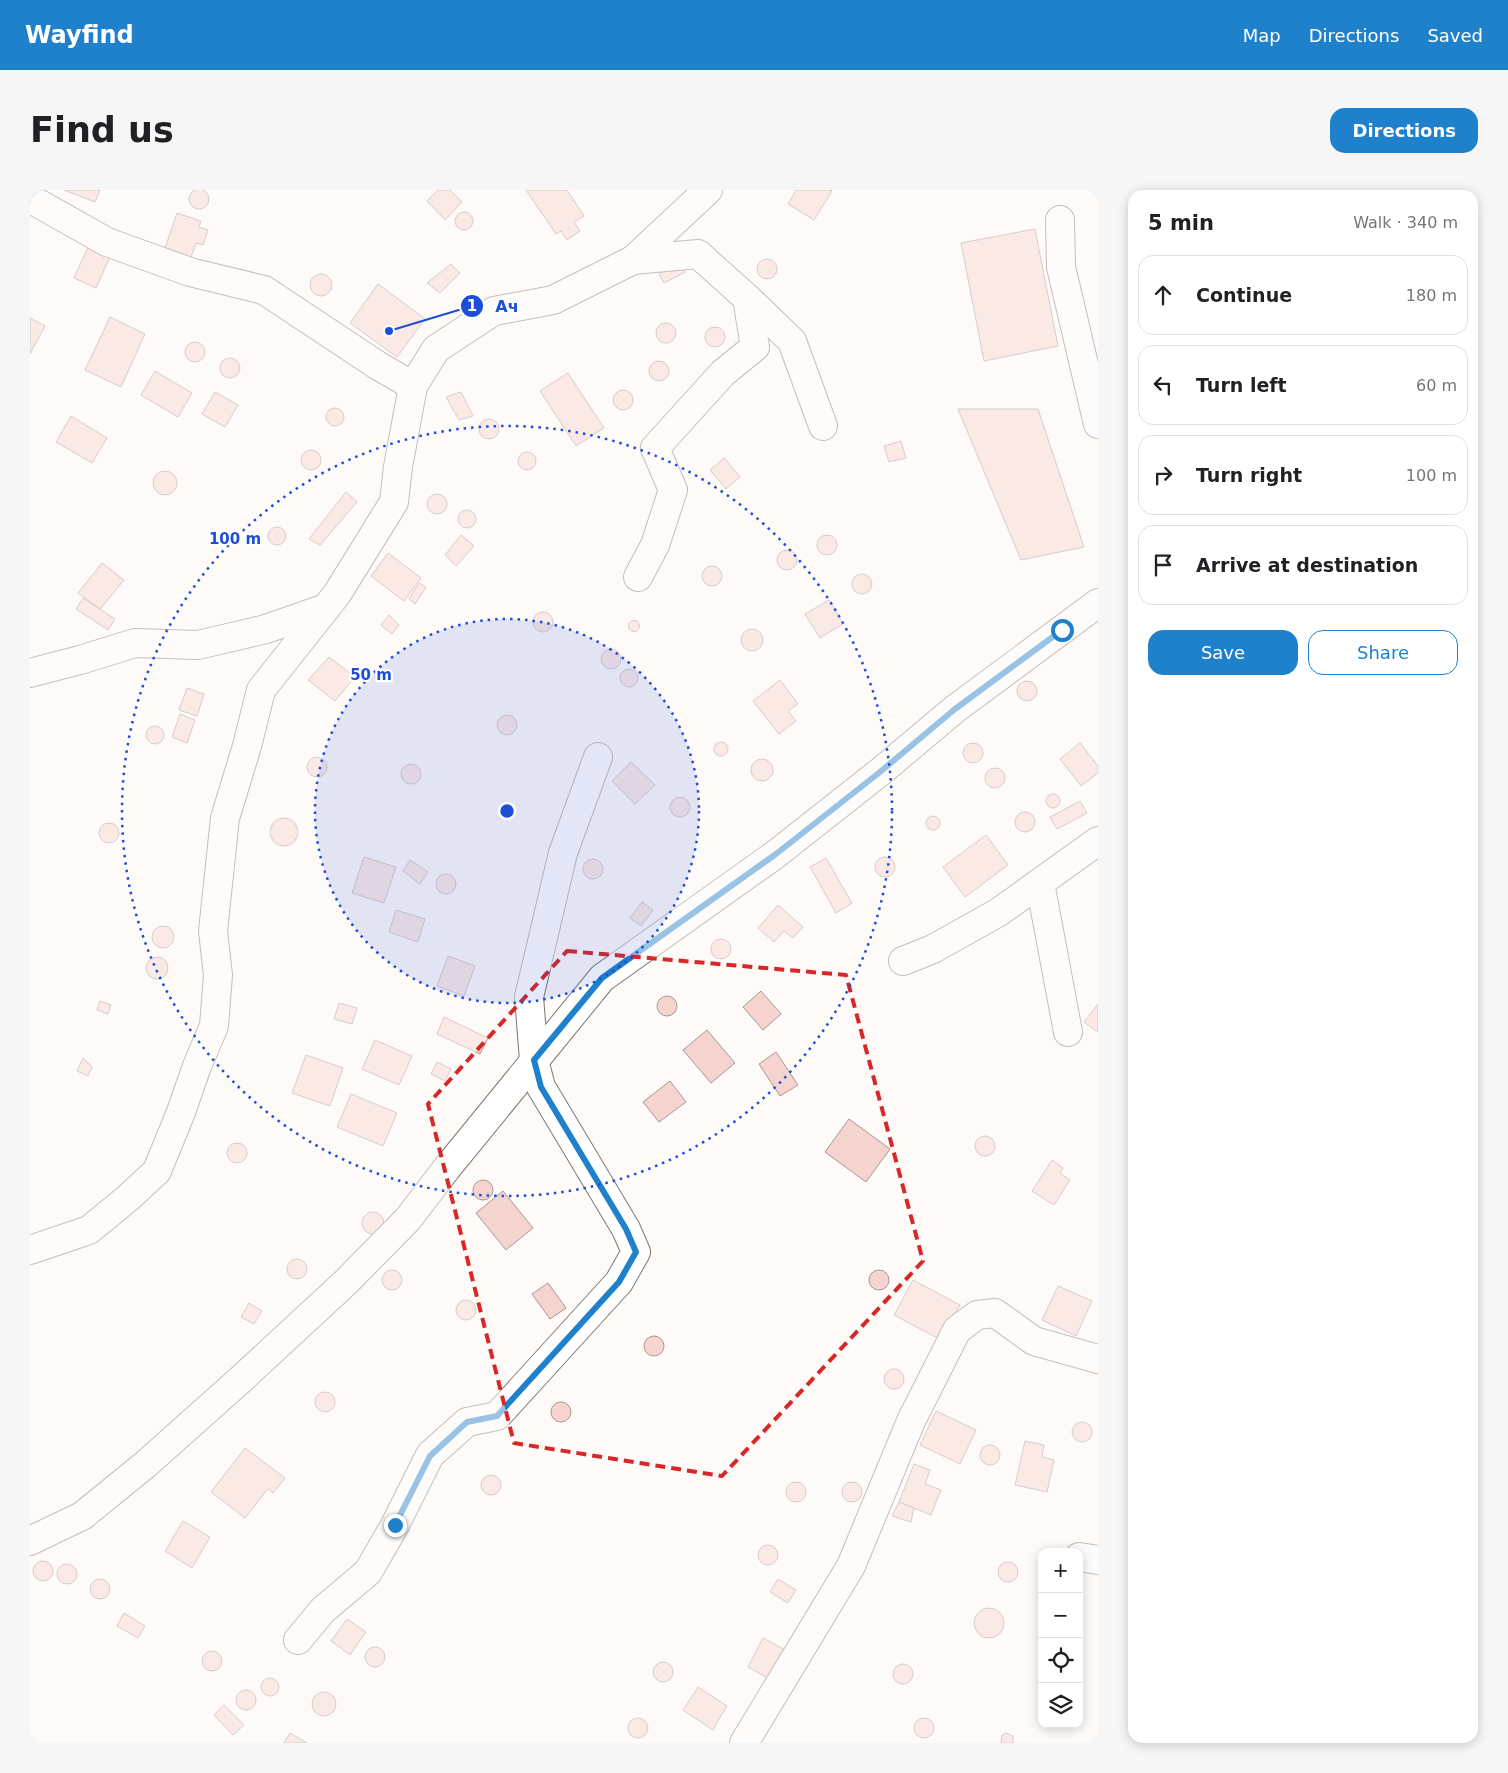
<!DOCTYPE html>
<meta charset="utf-8">
<style>
:root{--surface:#fff;--page:#f6f6f6;--text:#202124;--muted:#757577;--line:#e0e0e0;--accent:#1f80cc}
body{margin:0;font-family:"DejaVu Sans",sans-serif;background:var(--page);color:var(--text)}
.controls{position:absolute;right:15px;bottom:15px;display:grid;overflow:hidden;border-radius:10px;box-shadow:0 2px 12px #0003}
.controls button{width:45px;height:45px;display:grid;place-items:center;padding:0;border:0;border-bottom:1px solid var(--line);background:var(--surface);color:var(--text);font:25px sans-serif}
.stop{position:absolute;width:15px;height:15px;margin:-11px;border:4px solid #1f80cc;border-radius:50%;background:#fff}
.stop.end{background:#1f80cc;border-color:#fff;box-shadow:0 1px 5px #0008}
.list{margin:0;padding:0;list-style:none}
h2{display:flex;justify-content:space-between;align-items:center;height:65px;margin:0;padding:0 20px;font-size:21px}
h2 small{font-size:16px;font-weight:400;color:var(--muted)}
.list li{display:grid;grid-template-columns:32px 1fr auto;gap:15px;align-items:center;box-sizing:border-box;height:80px;margin:0 10px 10px;padding:0 10px;border:1px solid var(--line);border-radius:15px}
.list b{display:block;font-size:19px;white-space:nowrap}
.list em{font-size:16px;font-style:normal;color:var(--muted)}
.actions{display:flex;gap:10px;padding:15px 20px}
.actions a{flex:1;padding:11px 0;border:1px solid var(--accent);border-radius:15px;text-align:center;font-size:18px;color:var(--accent)}
.actions .main{background:var(--accent);color:#fff}
.icon{flex:none;width:28px;height:28px;fill:none;stroke:currentColor;stroke-width:2;stroke-linecap:round;stroke-linejoin:round}
.map{position:relative;flex:none;width:1068px;height:1553px;overflow:hidden;border-radius:15px}
header{display:flex;align-items:center;gap:30px;box-sizing:border-box;height:70px;padding:0 25px;background:var(--accent);color:#fff}
header strong{font-size:24px}
nav{display:flex;gap:28px;margin-inline-start:auto;font-size:18px}
.intro{display:flex;align-items:center;justify-content:space-between;box-sizing:border-box;height:120px;padding:0 30px}
h1{margin:0;font-size:35px}
.button{padding:12px 22px;border-radius:15px;background:var(--accent);color:#fff;font-size:18px;font-weight:700}
main{display:flex;gap:30px;padding:0 30px}
aside{flex:1;background:var(--surface);border-radius:15px;box-shadow:0 2px 12px #0003}
.map>svg:first-child{display:block}
.building{fill:#f5d4cf;stroke:#a59896}
.lines{fill:none;stroke-linecap:round;stroke-linejoin:round}
.minor-casing{stroke:#7f7770;stroke-width:30}
.minor{stroke:#fff;stroke-width:28}
.route{stroke:#1f80cc;stroke-width:6}
.marked{fill:none;stroke:#d62828;stroke-width:4;stroke-dasharray:10 6;stroke-linejoin:round}
.ring{fill:none;stroke:#1d4ed8;stroke-width:2.5;stroke-dasharray:2.5 5}
.centre{fill:#1d4ed8;stroke:#fff;stroke-width:2.5}
.ring-label{font-size:15px;text-anchor:middle;font-weight:bold;fill:#1d4ed8;stroke:#fff;stroke-width:4.5;stroke-linejoin:round;paint-order:stroke}
.leader{fill:none;stroke:#1d4ed8;stroke-width:2}
.callout-dot{fill:#1d4ed8;stroke:#fff;stroke-width:2}
.mark-label{font-size:15px;text-anchor:middle;font-weight:bold;fill:#fff}
.callout-label{font-size:16px;text-anchor:middle;font-weight:bold;fill:#1d4ed8;stroke:#fff;stroke-width:4.5;stroke-linejoin:round;paint-order:stroke}
</style>
<header>
<strong>Wayfind</strong>
<nav><a>Map</a><a>Directions</a><a>Saved</a></nav>
</header>
<div class="intro"><h1>Find us</h1><a class="button">Directions</a></div>
<main>
<div class="map">
<svg width="1068" height="1553" viewBox="0 0 1068 1553">
<rect width="100%" height="100%" fill="#fefaf7"/>
<g class="building">
<circle cx="169" cy="9" r="10"/>
<polygon points="34,0 70,0 65,12"/>
<polygon points="408,0 420,0 432,12 415,30 397,11"/>
<polygon points="496,0 537,0 554,26 544,32 550,41 537,50 531,41 526,44"/>
<polygon points="766,0 800,0 802,1 784,30 758,14"/>
<circle cx="434" cy="31" r="9"/>
<polygon points="147,23 171,31 169,37 178,40 173,55 166,53 161,67 135,58"/>
<polygon points="1005,39 1028,156 954,171 931,53"/>
<polygon points="58,57 80,67 66,98 44,88"/>
<circle cx="737" cy="79" r="10"/>
<polygon points="651,72 655,82 634,93 629,84"/>
<polygon points="421,74 430,83 410,103 397,93"/>
<circle cx="291" cy="95" r="11"/>
<polygon points="348,94 395,129 367,167 320,133"/>
<polygon points="80,127 115,144 91,197 55,180"/>
<polygon points="0,128 15,136 0,164"/>
<circle cx="636" cy="143" r="10"/>
<circle cx="685" cy="147" r="10"/>
<circle cx="165" cy="162" r="10"/>
<circle cx="200" cy="178" r="10"/>
<circle cx="629" cy="181" r="10"/>
<polygon points="125,181 162,203 148,227 111,205"/>
<polygon points="538,183 574,238 546,256 510,201"/>
<circle cx="593" cy="210" r="10"/>
<polygon points="185,202 208,215 195,237 172,224"/>
<polygon points="431,202 443,226 429,230 416,207"/>
<circle cx="305" cy="227" r="9"/>
<polygon points="928,219 1008,219 1054,357 991,370"/>
<polygon points="41,226 77,248 62,273 26,252"/>
<circle cx="459" cy="239" r="10"/>
<polygon points="871,251 876,268 859,272 854,256"/>
<circle cx="281" cy="270" r="10"/>
<circle cx="497" cy="271" r="9"/>
<polygon points="694,268 710,287 696,299 680,280"/>
<circle cx="135" cy="293" r="12"/>
<polygon points="316,302 327,312 290,355 279,349"/>
<circle cx="407" cy="314" r="10"/>
<circle cx="437" cy="329" r="9"/>
<circle cx="247" cy="346" r="9"/>
<circle cx="797" cy="355" r="10"/>
<polygon points="431,345 444,356 426,376 415,365"/>
<circle cx="757" cy="370" r="10"/>
<polygon points="358,363 391,388 374,411 341,386"/>
<polygon points="72,373 94,390 70,419 48,403"/>
<circle cx="682" cy="386" r="10"/>
<circle cx="832" cy="394" r="10"/>
<polygon points="389,393 396,397 385,414 379,409"/>
<polygon points="53,408 85,429 78,440 46,419"/>
<polygon points="799,410 813,434 790,448 775,424"/>
<circle cx="513" cy="432" r="10"/>
<polygon points="359,425 369,435 362,444 351,435"/>
<circle cx="604" cy="436" r="5.5"/>
<circle cx="722" cy="450" r="11"/>
<circle cx="581" cy="469" r="10"/>
<polygon points="299,467 325,487 305,511 278,490"/>
<circle cx="599" cy="488" r="9"/>
<polygon points="750,490 768,514 758,521 766,531 749,544 723,511"/>
<circle cx="997" cy="501" r="10"/>
<polygon points="157,498 174,504 167,526 149,520"/>
<polygon points="150,524 165,530 157,553 142,547"/>
<circle cx="477" cy="535" r="10"/>
<circle cx="125" cy="545" r="9"/>
<circle cx="691" cy="559" r="7"/>
<circle cx="943" cy="563" r="10"/>
<polygon points="1050,553 1068,576 1068,583 1051,596 1030,569"/>
<circle cx="287" cy="577" r="10"/>
<circle cx="732" cy="580" r="11"/>
<polygon points="601,572 625,595 605,614 582,591"/>
<circle cx="381" cy="584" r="10"/>
<circle cx="965" cy="588" r="10"/>
<circle cx="1023" cy="611" r="7"/>
<circle cx="650" cy="617" r="10"/>
<polygon points="1050,611 1057,623 1027,639 1020,627"/>
<circle cx="995" cy="632" r="10"/>
<circle cx="903" cy="633" r="7"/>
<circle cx="254" cy="642" r="14"/>
<circle cx="79" cy="643" r="10"/>
<polygon points="956,645 978,675 935,707 913,677"/>
<circle cx="855" cy="677" r="10"/>
<polygon points="334,667 366,677 354,713 322,703"/>
<polygon points="796,668 822,713 806,723 780,677"/>
<circle cx="563" cy="679" r="10"/>
<polygon points="380,670 398,682 390,694 373,681"/>
<circle cx="416" cy="694" r="10"/>
<polygon points="612,712 623,720 611,736 600,728"/>
<polygon points="748,715 773,737 763,748 754,741 744,752 728,738"/>
<polygon points="366,720 395,729 388,752 359,742"/>
<circle cx="133" cy="747" r="11"/>
<circle cx="691" cy="759" r="10"/>
<polygon points="418,766 445,776 434,806 407,796"/>
<circle cx="127" cy="778" r="11"/>
<polygon points="731,801 751,824 733,840 713,817"/>
<circle cx="637" cy="816" r="10"/>
<polygon points="70,811 81,815 78,824 67,820"/>
<polygon points="309,813 327,818 322,834 304,829"/>
<polygon points="1068,814 1068,842 1054,832"/>
<polygon points="414,827 458,848 450,864 407,844"/>
<polygon points="677,840 705,873 681,893 653,860"/>
<polygon points="345,850 382,866 369,895 332,879"/>
<polygon points="746,862 768,895 750,906 729,874"/>
<polygon points="276,865 313,878 300,916 262,903"/>
<polygon points="53,868 62,877 58,886 47,881"/>
<polygon points="407,872 421,879 415,891 401,884"/>
<polygon points="640,891 656,912 629,932 613,912"/>
<polygon points="321,904 367,923 353,956 307,937"/>
<polygon points="819,929 860,959 836,992 795,962"/>
<circle cx="955" cy="956" r="10"/>
<circle cx="207" cy="963" r="10"/>
<polygon points="1022,970 1033,978 1030,983 1040,990 1024,1015 1002,1001"/>
<circle cx="453" cy="1000" r="10"/>
<polygon points="473,1001 503,1038 476,1060 446,1023"/>
<circle cx="343" cy="1033" r="11"/>
<circle cx="267" cy="1079" r="10"/>
<circle cx="362" cy="1090" r="10"/>
<circle cx="849" cy="1090" r="10"/>
<polygon points="883,1090 930,1115 911,1150 864,1125"/>
<polygon points="518,1093 536,1118 520,1129 502,1104"/>
<polygon points="1028,1096 1062,1111 1046,1146 1012,1130"/>
<circle cx="436" cy="1120" r="10"/>
<polygon points="219,1113 232,1121 224,1134 211,1127"/>
<circle cx="624" cy="1156" r="10"/>
<circle cx="864" cy="1189" r="10"/>
<circle cx="295" cy="1212" r="10"/>
<circle cx="531" cy="1222" r="10"/>
<polygon points="906,1221 946,1240 930,1274 890,1255"/>
<circle cx="1052" cy="1242" r="10"/>
<polygon points="995,1251 1014,1255 1012,1267 1024,1270 1017,1302 985,1295"/>
<circle cx="960" cy="1265" r="10"/>
<polygon points="215,1258 255,1288 243,1303 238,1299 215,1328 181,1302"/>
<polygon points="884,1274 900,1280 895,1294 911,1300 901,1325 869,1312"/>
<circle cx="461" cy="1295" r="10"/>
<circle cx="766" cy="1302" r="10"/>
<circle cx="822" cy="1302" r="10"/>
<polygon points="869,1312 884,1318 881,1332 862,1326"/>
<polygon points="153,1331 180,1347 162,1378 135,1361"/>
<circle cx="738" cy="1365" r="10"/>
<circle cx="13" cy="1381" r="10"/>
<circle cx="978" cy="1382" r="10"/>
<circle cx="37" cy="1384" r="10"/>
<circle cx="70" cy="1399" r="10"/>
<polygon points="748,1389 766,1400 758,1413 740,1402"/>
<circle cx="959" cy="1433" r="15"/>
<polygon points="94,1423 115,1436 108,1448 87,1436"/>
<polygon points="317,1429 336,1442 320,1465 301,1451"/>
<polygon points="733,1448 757,1461 741,1490 718,1477"/>
<circle cx="345" cy="1467" r="10"/>
<circle cx="182" cy="1471" r="10"/>
<circle cx="633" cy="1482" r="10"/>
<circle cx="873" cy="1484" r="10"/>
<circle cx="240" cy="1497" r="9"/>
<polygon points="668,1497 697,1516 683,1540 653,1520"/>
<circle cx="216" cy="1510" r="10"/>
<circle cx="294" cy="1514" r="12"/>
<polygon points="194,1515 214,1535 203,1545 184,1525"/>
<circle cx="608" cy="1538" r="10"/>
<circle cx="894" cy="1538" r="10"/>
<polygon points="260,1543 277,1553 254,1553"/>
<polygon points="976,1543 983,1546 983,1553 971,1553 972,1545"/>
</g>
<g class="lines">
<g class="minor-casing">
<g id="minor">
<polyline points="0,7 6,12 77,52 160,82 234,100 347,175 383,196 368,277 364,312 307,404 231,500 217,556 195,628 183,741 188,785 184,836 167,876 151,922 127,981 98,1008 59,1040 0,1060"/>
<polyline points="1030,30 1031,77 1068,234"/>
<polyline points="603,70 668,64 717,108 725,157 693,183 625,258 643,300 625,355 608,387"/>
<polyline points="717,108 762,151 793,236"/>
<polyline points="383,196 406,159 464,121 523,110 603,70 678,0"/>
<polyline points="0,483 50,470 105,453 168,455 236,439 296,418"/>
<polyline points="1010,693 1038,842"/>
<polyline points="873,771 903,759 969,722 1068,651"/>
<polyline points="0,1351 52,1326 116,1274 209,1191 316,1092 378,1029 417,978 572,788 746,664 850,582 925,519 1068,413"/>
<polyline points="1049,1367 1068,1370"/>
<polyline points="268,1450 293,1420 338,1382 365,1335 400,1265 437,1232 467,1226 589,1092 606,1062 596,1039 511,897 504,870 499,807 533,663 568,567"/>
<polyline points="714,1553 821,1376 881,1231 927,1140 947,1125 965,1123 1004,1151 1068,1169"/>
</g>
</g>
<use href="#minor" class="minor"/>
</g>
<g class="lines">
<polyline class="route" points="365,1335 400,1266 437,1232 467,1226 589,1092 606,1062 596,1039 511,897 504,870 572,788 746,664 850,582 925,519 1032,440"/>
</g>
<path d="M0 0H1068V1553H0ZM537 761 816 785 893 1071 692 1286 484 1253 398 914Z" fill="#fefaf7" fill-opacity=".55" fill-rule="evenodd"/>
<path class="marked" d="M537 761 816 785 893 1071 692 1286 484 1253 398 914Z"/>
<circle cx="477" cy="621" r="192" fill="#1d4ed8" fill-opacity=".12"/>
<g class="ring">
<circle cx="477" cy="621" r="192"/>
<circle cx="477" cy="621" r="385"/>
</g>
<circle cx="477" cy="621" r="8" class="centre"/>
<g class="ring-label">
<text x="205" y="354">100 m</text>
<text x="341" y="490">50 m</text>
</g>
<path class="leader" d="M359 141L442 116"/>
<g class="callout-dot">
<circle cx="359" cy="141" r="5"/>
<circle cx="442" cy="116" r="12"/>
</g>
<g class="mark-label">
<text x="442" y="121">1</text>
</g>
<g class="callout-label">
<text x="477" y="122">Ач</text>
</g>
</svg>
<div class="controls">
<button>+</button>
<button>−</button>
<button><svg class="icon" aria-label="locate" viewBox="0 0 24 24"><circle cx="12" cy="12" r="6"/><path d="M12 2v4M12 18v4M2 12h4M18 12h4"/></svg></button>
<button><svg class="icon" aria-label="layers" viewBox="0 0 24 24"><path d="M12 4l9 5-9 5-9-5zM3 14l9 5 9-5"/></svg></button>
</div>
<div class="stop" style="left:1032px;top:440px"></div>
<div class="stop end" style="left:365px;top:1335px"></div>
</div>
<aside>
<h2>5 min<small>Walk · 340 m</small></h2>
<ul class="list">
<li><svg class="icon" aria-label="ahead" viewBox="0 0 24 24"><path d="M12 20V5M6 11l6-6 6 6"/></svg><div><b>Continue</b></div><em>180 m</em></li>
<li><svg class="icon" aria-label="left" viewBox="0 0 24 24"><path d="M17 20v-9H6M10 6l-5 5 5 5"/></svg><div><b>Turn left</b></div><em>60 m</em></li>
<li><svg class="icon" aria-label="right" viewBox="0 0 24 24"><path d="M7 20v-9h11M14 6l5 5-5 5"/></svg><div><b>Turn right</b></div><em>100 m</em></li>
<li><svg class="icon" aria-label="arrive" viewBox="0 0 24 24"><path d="M6 21V4h12l-3 4 3 4H6"/></svg><div><b>Arrive at destination</b></div></li>
</ul>
<div class="actions"><a class="main">Save</a><a>Share</a></div>
</aside>
</main>
